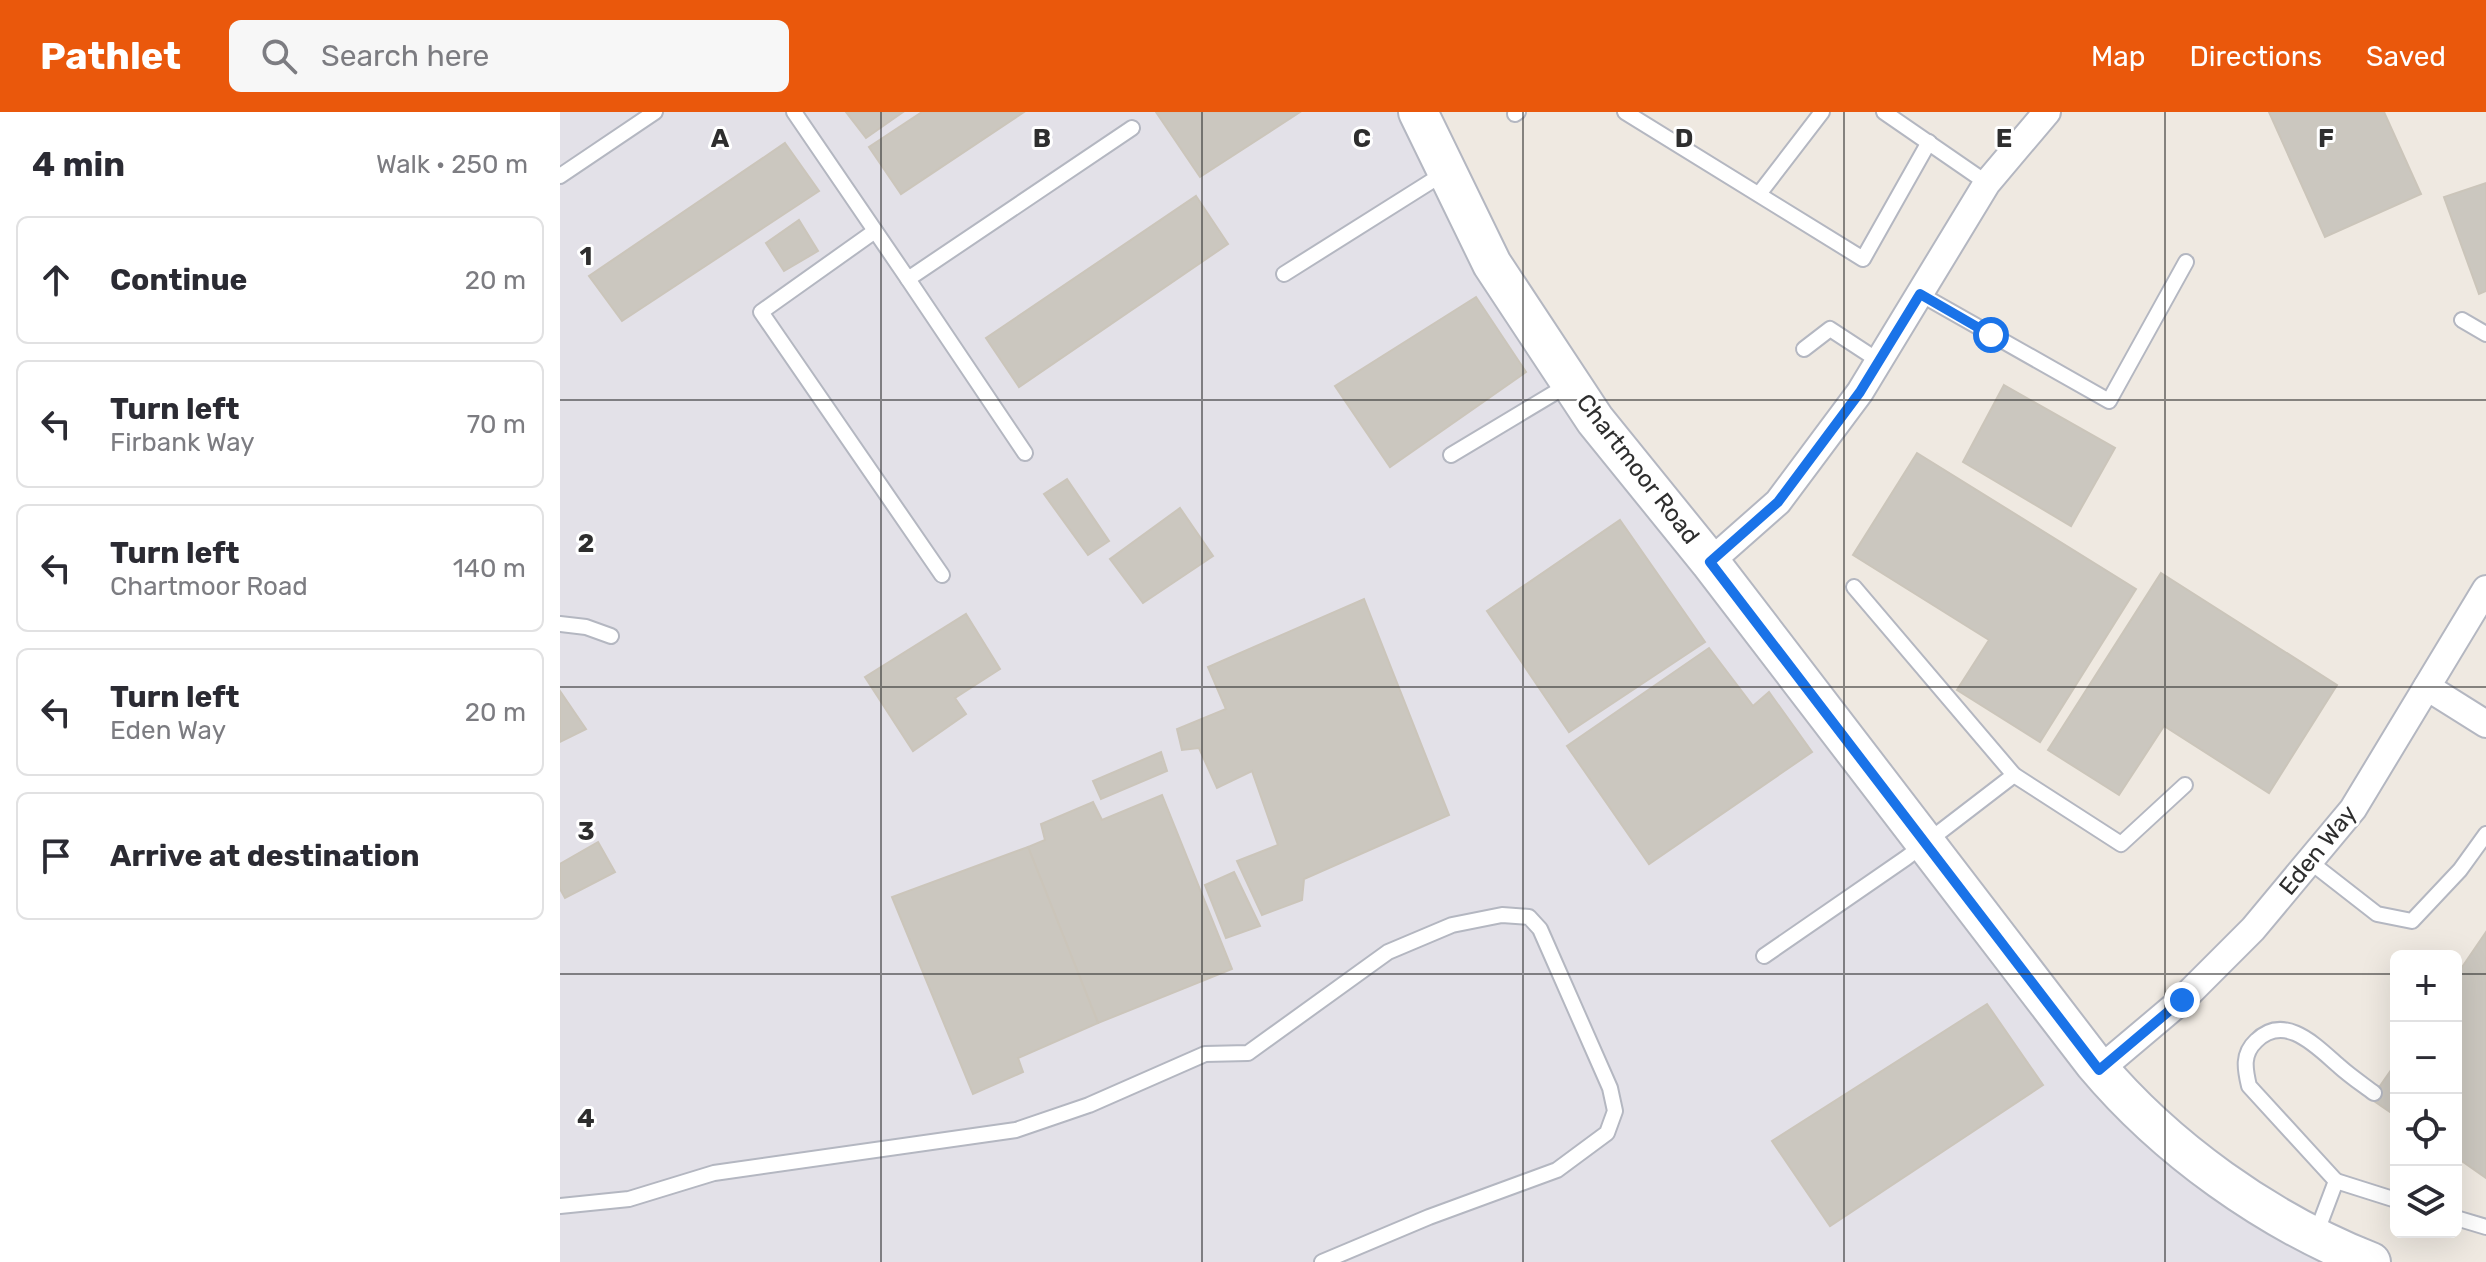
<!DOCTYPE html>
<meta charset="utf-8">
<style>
:root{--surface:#fff;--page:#f7f7f7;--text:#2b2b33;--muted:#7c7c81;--line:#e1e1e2;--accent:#ea580c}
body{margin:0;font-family:Rubik,sans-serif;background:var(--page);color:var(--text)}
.controls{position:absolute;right:24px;bottom:24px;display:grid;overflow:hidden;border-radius:12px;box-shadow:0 8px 32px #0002}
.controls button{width:72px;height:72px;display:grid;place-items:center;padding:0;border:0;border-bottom:2px solid var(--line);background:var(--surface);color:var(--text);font:40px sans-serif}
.stop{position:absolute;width:24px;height:24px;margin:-18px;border:6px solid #1a73e8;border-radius:50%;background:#fff}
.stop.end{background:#1a73e8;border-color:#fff;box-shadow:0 2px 8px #0008}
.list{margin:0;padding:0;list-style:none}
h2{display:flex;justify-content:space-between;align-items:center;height:104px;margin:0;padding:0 32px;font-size:34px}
h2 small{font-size:26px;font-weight:400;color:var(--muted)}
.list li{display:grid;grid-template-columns:52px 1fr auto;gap:24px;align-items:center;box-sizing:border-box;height:128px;margin:0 16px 16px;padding:0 16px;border:2px solid var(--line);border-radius:12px}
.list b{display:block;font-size:30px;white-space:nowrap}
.list p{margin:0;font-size:26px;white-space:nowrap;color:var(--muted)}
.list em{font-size:26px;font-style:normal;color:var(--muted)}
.icon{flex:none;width:44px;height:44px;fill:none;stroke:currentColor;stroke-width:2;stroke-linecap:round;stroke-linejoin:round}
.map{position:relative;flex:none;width:1926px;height:1150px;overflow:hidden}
header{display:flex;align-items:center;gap:48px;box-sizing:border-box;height:112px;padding:0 40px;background:var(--accent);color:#fff}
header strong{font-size:38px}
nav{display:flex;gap:44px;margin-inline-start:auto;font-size:28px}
.search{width:560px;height:72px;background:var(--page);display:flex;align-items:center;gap:20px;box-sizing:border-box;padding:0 28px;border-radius:12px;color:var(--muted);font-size:30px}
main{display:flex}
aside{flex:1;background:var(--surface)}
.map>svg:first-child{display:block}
.industrial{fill:#e3e1e8}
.building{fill:#cbc7bf;stroke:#cbc5ba;stroke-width:2}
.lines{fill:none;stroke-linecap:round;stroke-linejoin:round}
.lane-casing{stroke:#b4b7c1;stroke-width:18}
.street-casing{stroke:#b4b7c1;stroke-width:30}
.secondary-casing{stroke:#b4b7c1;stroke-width:42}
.lane{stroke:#fff;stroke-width:14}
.street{stroke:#fff;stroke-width:26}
.secondary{stroke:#fff;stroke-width:38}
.route{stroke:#1a73e8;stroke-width:10}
.grid{fill:none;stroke:#2e2e2e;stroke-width:2;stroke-opacity:0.55}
.labels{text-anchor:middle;stroke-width:6;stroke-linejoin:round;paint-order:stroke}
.street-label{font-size:24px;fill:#2e2e2e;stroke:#fff}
.grid-label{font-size:26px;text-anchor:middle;font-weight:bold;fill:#2e2e2e;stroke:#fff;stroke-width:6;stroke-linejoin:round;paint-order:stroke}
</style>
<header>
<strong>Pathlet</strong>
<div class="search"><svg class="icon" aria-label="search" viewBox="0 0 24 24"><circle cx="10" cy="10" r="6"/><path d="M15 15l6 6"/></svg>Search here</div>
<nav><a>Map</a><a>Directions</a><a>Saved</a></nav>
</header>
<main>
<aside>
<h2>4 min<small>Walk · 250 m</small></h2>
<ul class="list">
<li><svg class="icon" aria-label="ahead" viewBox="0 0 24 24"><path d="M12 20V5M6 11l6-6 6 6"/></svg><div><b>Continue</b></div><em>20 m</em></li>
<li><svg class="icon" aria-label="left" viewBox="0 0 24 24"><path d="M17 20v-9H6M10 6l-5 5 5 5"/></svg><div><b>Turn left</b><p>Firbank Way</p></div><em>70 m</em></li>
<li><svg class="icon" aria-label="left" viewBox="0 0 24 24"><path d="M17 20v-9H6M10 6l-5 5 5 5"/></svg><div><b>Turn left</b><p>Chartmoor Road</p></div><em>140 m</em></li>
<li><svg class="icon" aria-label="left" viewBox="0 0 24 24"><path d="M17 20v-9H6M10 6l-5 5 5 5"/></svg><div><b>Turn left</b><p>Eden Way</p></div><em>20 m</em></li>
<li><svg class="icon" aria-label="arrive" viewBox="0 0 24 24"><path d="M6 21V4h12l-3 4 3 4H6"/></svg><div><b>Arrive at destination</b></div></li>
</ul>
</aside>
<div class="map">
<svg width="1926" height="1150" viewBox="0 0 1926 1150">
<rect width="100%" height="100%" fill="#efe9e1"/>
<polygon class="industrial" points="0,0 844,0 1123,433 1508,947 1577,1009 1826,1150 0,1150"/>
<g class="building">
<polygon points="286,0 343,0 306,26"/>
<polygon points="362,0 464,0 341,82 309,35"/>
<polygon points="596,0 740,0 640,65"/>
<polygon points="1709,0 1824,0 1861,82 1765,125"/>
<polygon points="225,31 259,79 62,209 29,164"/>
<polygon points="1926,71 1926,179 1919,182 1884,85"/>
<polygon points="636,84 668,132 459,275 426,226"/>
<polygon points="239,108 258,139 224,159 206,131"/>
<polygon points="916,185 966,260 830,355 775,274"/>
<polygon points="1444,273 1555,336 1511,414 1403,350"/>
<polygon points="1357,341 1576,477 1480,630 1397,578 1429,528 1293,443"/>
<polygon points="507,367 549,429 528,443 484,382"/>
<polygon points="620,396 653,444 583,491 550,447"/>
<polygon points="1060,408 1145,530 1009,620 927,499"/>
<polygon points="1601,461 1777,573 1709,681 1604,614 1559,683 1488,638"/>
<polygon points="804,487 889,703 744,767 742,788 702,803 677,749 718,733 692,659 657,676 639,636 622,638 617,617 666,597 648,555"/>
<polygon points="406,502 440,557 395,586 406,602 353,639 305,565"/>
<polygon points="1149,536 1193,594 1209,580 1252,640 1089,752 1007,634"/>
<polygon points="0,579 26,617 0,630"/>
<polygon points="601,640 607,659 541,687 533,669"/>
<polygon points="602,683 672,857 538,911 468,735 485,728 481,712 533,690 542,708"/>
<polygon points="38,730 55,760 5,786 0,777 0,752"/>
<polygon points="468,735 538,911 458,946 463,960 413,982 332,785"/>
<polygon points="674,760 700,814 666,826 645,773"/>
<polygon points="1926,820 1926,1066 1896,1045 1896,864"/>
<polygon points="1427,892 1483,973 1270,1114 1212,1029"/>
<polygon points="1836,951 1836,1004 1811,987"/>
</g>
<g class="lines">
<g class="lane-casing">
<g id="lane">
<polyline points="234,0 348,167 572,16"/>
<polyline points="1065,0 1303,147 1369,30"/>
<polyline points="1324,0 1427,71"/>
<polyline points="955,2 958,0"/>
<polyline points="0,64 95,0"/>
<polyline points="1199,82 1262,0"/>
<polyline points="315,119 201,200 382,463"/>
<polyline points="724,162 886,60"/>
<polyline points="348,167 465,341"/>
<polyline points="1360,182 1549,289 1626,150"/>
<polyline points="1902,208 1926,222"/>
<polyline points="1244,237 1270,217 1319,249"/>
<polyline points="891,343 1011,271"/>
<polyline points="1294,475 1454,663 1561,732 1625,673"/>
<polyline points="0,512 26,515 51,524"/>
<polyline points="1749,749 1817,802 1852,809 1900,758 1926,722"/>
<polyline points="1204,844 1346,746 1454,663"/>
<polyline points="1776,1069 1836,1088"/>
<polyline points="0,1094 69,1087 154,1061 456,1018 529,993 645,942 688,941 828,840 892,813 942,803 969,805 980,817 1050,976 1055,999 1047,1021 997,1058 869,1105 762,1150"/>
<polyline points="1896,1106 1926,1115"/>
<path d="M1756 1122 1776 1069 1689 974C1685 957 1682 942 1696 929 1725 900 1757 935 1779 954 1790 964 1802 972 1814 981"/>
</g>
</g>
<g class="street-casing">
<g id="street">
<polyline points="1150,450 1218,390 1300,280 1427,71 1487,0"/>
<polyline points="1867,575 1926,612"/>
<polyline points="1539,958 1622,888 1693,817 1793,697 1926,477"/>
</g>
</g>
<g class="secondary-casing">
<path id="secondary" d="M858 0 932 152 1035 308 1150 450 1534 951C1606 1037 1707 1109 1811 1150"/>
</g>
<use href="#lane" class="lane"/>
<use href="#street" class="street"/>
<use href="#secondary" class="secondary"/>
</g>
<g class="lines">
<polyline class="route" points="1431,223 1360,182 1300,280 1218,390 1150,450 1539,958 1622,888"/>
</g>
<path class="grid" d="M321 0V1150M642 0V1150M963 0V1150M1284 0V1150M1605 0V1150M0 288H1926M0 575H1926M0 862H1836M1896 862H1926"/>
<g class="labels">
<g class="street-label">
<text transform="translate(1078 357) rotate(52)" y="8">Chartmoor Road</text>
<text transform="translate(1758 738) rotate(-51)" y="8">Eden Way</text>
</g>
</g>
<g class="grid-label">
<text x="160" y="35">A</text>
<text x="482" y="35">B</text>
<text x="802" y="35">C</text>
<text x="1124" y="35">D</text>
<text x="1444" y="35">E</text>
<text x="1766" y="35">F</text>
<text x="26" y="153">1</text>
<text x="26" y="440">2</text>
<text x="26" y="728">3</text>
<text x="26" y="1015">4</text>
</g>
</svg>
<div class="controls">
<button>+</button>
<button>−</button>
<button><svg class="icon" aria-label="locate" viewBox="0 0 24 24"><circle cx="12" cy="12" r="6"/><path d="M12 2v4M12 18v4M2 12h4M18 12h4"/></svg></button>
<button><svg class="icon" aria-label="layers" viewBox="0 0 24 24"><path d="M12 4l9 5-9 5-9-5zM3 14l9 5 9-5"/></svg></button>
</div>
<div class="stop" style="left:1431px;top:223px"></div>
<div class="stop end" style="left:1622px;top:888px"></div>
</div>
</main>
